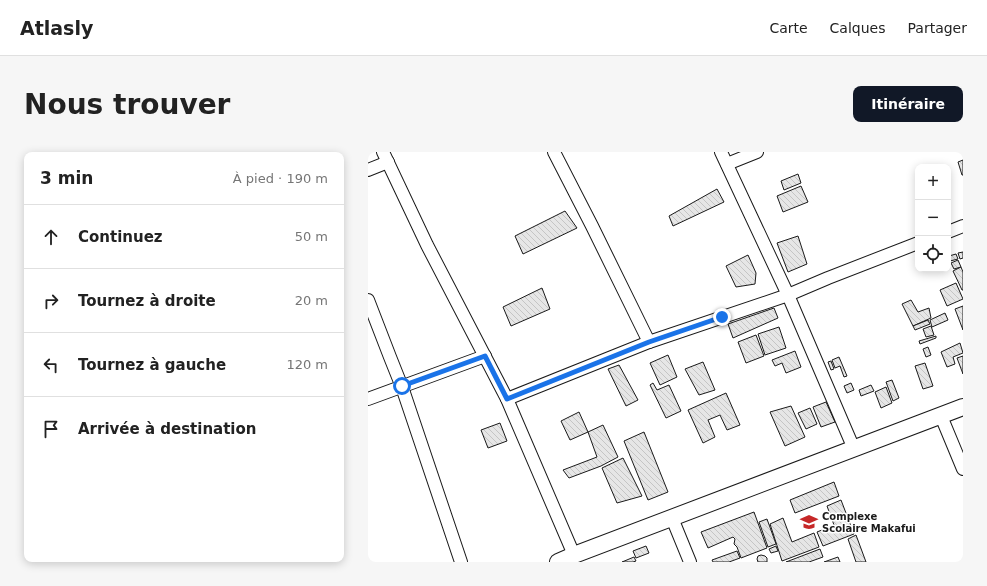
<!DOCTYPE html>
<html lang="fr">
<meta charset="utf-8">
<style>
:root{--surface:#fff;--page:#f6f6f6;--text:#222;--muted:#767676;--line:#e0e0e0;--accent:#111827}
body{margin:0;font-family:"DejaVu Sans",sans-serif;background:var(--page);color:var(--text)}
.controls{position:absolute;right:12px;top:12px;display:grid;overflow:hidden;border-radius:8px;box-shadow:0 2px 10px #0003}
.controls button{width:36px;height:36px;display:grid;place-items:center;padding:0;border:0;border-bottom:1px solid var(--line);background:var(--surface);color:var(--text);font:20px sans-serif}
.stop{position:absolute;width:12px;height:12px;margin:-9px;border:3px solid #1a73e8;border-radius:50%;background:#fff}
.stop.end{background:#1a73e8;border-color:#fff;box-shadow:0 1px 4px #0008}
.list{margin:0;padding:0;list-style:none}
h2{display:flex;justify-content:space-between;align-items:center;height:52px;margin:0;padding:0 16px;font-size:17px}
h2 small{font-size:13px;font-weight:400;color:var(--muted)}
.list li{display:grid;grid-template-columns:26px 1fr auto;gap:12px;align-items:center;box-sizing:border-box;height:64px;padding:0 16px;border-top:1px solid var(--line)}
.list b{display:block;font-size:15px;white-space:nowrap}
.list em{font-size:13px;font-style:normal;color:var(--muted)}
.icon{flex:none;width:22px;height:22px;fill:none;stroke:currentColor;stroke-width:2;stroke-linecap:round;stroke-linejoin:round}
.map{position:relative;flex:none;width:595px;height:410px;overflow:hidden;border-radius:8px}
header{display:flex;align-items:center;gap:24px;box-sizing:border-box;height:56px;padding:0 20px;background:var(--surface);border-bottom:1px solid var(--line)}
header strong{font-size:19px}
nav{display:flex;gap:22px;margin-inline-start:auto;font-size:14px}
.intro{display:flex;align-items:center;justify-content:space-between;box-sizing:border-box;height:96px;padding:0 24px}
h1{margin:0;font-size:28px}
.button{padding:10px 18px;border-radius:8px;background:var(--accent);color:#fff;font-size:14px;font-weight:700}
main{display:flex;gap:24px;padding:0 24px}
aside{flex:1;background:var(--surface);border-radius:8px;box-shadow:0 2px 10px #0003}
.map>svg:first-child{display:block}
.building{fill:url(#building-back-hatch);stroke:#1a1a1a}
.lines{fill:none;stroke-linecap:round;stroke-linejoin:round}
.street-casing{stroke:#1a1a1a;stroke-width:14}
.secondary-casing{stroke:#1a1a1a;stroke-width:18}
.street{stroke:#fff;stroke-width:12}
.secondary{stroke:#fff;stroke-width:16}
.route{stroke:#1a73e8;stroke-width:5}
.labels{text-anchor:middle;stroke-width:3;stroke-linejoin:round;paint-order:stroke}
.poi-label{font-size:10px;font-weight:bold;fill:#1a1a1a;stroke:#fff;text-anchor:start}
</style>
<header>
<strong>Atlasly</strong>
<nav><a>Carte</a><a>Calques</a><a>Partager</a></nav>
</header>
<div class="intro"><h1>Nous trouver</h1><a class="button">Itinéraire</a></div>
<main>
<aside>
<h2>3 min<small>À pied · 190 m</small></h2>
<ul class="list">
<li><svg class="icon" aria-label="ahead" viewBox="0 0 24 24"><path d="M12 20V5M6 11l6-6 6 6"/></svg><div><b>Continuez</b></div><em>50 m</em></li>
<li><svg class="icon" aria-label="right" viewBox="0 0 24 24"><path d="M7 20v-9h11M14 6l5 5-5 5"/></svg><div><b>Tournez à droite</b></div><em>20 m</em></li>
<li><svg class="icon" aria-label="left" viewBox="0 0 24 24"><path d="M17 20v-9H6M10 6l-5 5 5 5"/></svg><div><b>Tournez à gauche</b></div><em>120 m</em></li>
<li><svg class="icon" aria-label="arrive" viewBox="0 0 24 24"><path d="M6 21V4h12l-3 4 3 4H6"/></svg><div><b>Arrivée à destination</b></div></li>
</ul>
</aside>
<div class="map">
<svg width="595" height="410" viewBox="0 0 595 410">
<defs>
<pattern id="building-back-hatch" width="6" height="6" patternUnits="userSpaceOnUse"><rect width="6" height="6" fill="#e6e6e6"/><path d="M-1 5l2 2M0 0l6 6M5-1l2 2" fill="none" stroke="#c5c5c5"/></pattern>
</defs>
<rect width="100%" height="100%" fill="#fff"/>
<g class="building">
<polygon points="595,8 595,23 594,23 590,10"/>
<polygon points="430,22 433,31 416,38 413,29"/>
<polygon points="433,34 440,50 415,60 409,44"/>
<polygon points="349,37 356,50 305,74 301,64"/>
<polygon points="197,59 209,76 155,102 147,84"/>
<polygon points="430,84 439,112 420,120 409,91"/>
<polygon points="595,100 595,106 592,107 590,101"/>
<polygon points="588,102 590,107 582,109 581,104"/>
<polygon points="380,103 388,121 387,132 368,135 358,114"/>
<polygon points="590,108 593,115 586,117 583,111"/>
<polygon points="593,115 595,120 595,138 594,138 585,119"/>
<polygon points="588,131 595,147 579,154 572,138"/>
<polygon points="174,136 182,157 143,174 135,155"/>
<polygon points="543,148 550,160 561,156 563,166 545,174 534,152"/>
<polygon points="595,154 595,178 587,157"/>
<polygon points="406,156 410,166 365,186 360,172"/>
<polygon points="577,161 580,168 564,175 562,168"/>
<polygon points="560,168 562,172 547,178 545,174"/>
<polygon points="563,174 566,183 558,185 555,177"/>
<polygon points="411,175 418,196 397,203 390,182"/>
<polygon points="388,183 396,204 378,211 370,190"/>
<polygon points="568,184 568,186 552,192 551,189"/>
<polygon points="592,191 595,201 585,205 587,212 579,215 573,200"/>
<polygon points="560,195 563,203 558,205 555,197"/>
<polygon points="427,199 433,215 418,221 414,211 407,214 404,208"/>
<polygon points="300,203 309,225 292,233 282,211"/>
<polygon points="595,204 595,222 589,206"/>
<polygon points="471,205 479,224 476,225 472,214 467,216 464,208"/>
<polygon points="463,209 466,217 463,218 460,210"/>
<polygon points="335,210 347,238 331,243 317,217"/>
<polygon points="557,211 565,234 555,237 547,214"/>
<polygon points="251,213 270,248 258,254 240,217"/>
<polygon points="524,228 531,246 525,249 518,230"/>
<polygon points="285,231 289,238 301,233 313,259 298,266 282,233"/>
<polygon points="483,231 486,238 479,241 476,234"/>
<polygon points="503,233 506,239 493,244 491,238"/>
<polygon points="518,235 524,251 513,256 507,240"/>
<polygon points="358,241 372,273 359,278 352,263 340,268 347,285 335,291 320,258"/>
<polygon points="458,250 467,270 453,275 445,255"/>
<polygon points="423,254 437,285 417,294 402,260"/>
<polygon points="442,256 449,272 438,277 430,261"/>
<polygon points="211,260 220,280 202,288 193,269"/>
<polygon points="132,271 139,289 120,296 113,278"/>
<polygon points="235,273 250,305 233,314 201,326 195,318 229,305 220,280"/>
<polygon points="276,280 300,340 280,348 256,289"/>
<polygon points="255,306 274,344 249,351 234,316"/>
<polygon points="466,330 471,344 427,361 422,348"/>
<polygon points="473,348 486,382 455,394 449,380 466,373 459,354"/>
<polygon points="386,360 399,396 373,406 369,395 366,392 367,387 365,385 340,396 333,380"/>
<polygon points="415,366 424,390 446,381 451,395 414,409 402,372"/>
<polygon points="399,367 408,392 400,395 391,370"/>
<polygon points="488,383 498,410 488,410 480,387"/>
<polygon points="278,394 281,401 268,406 265,399"/>
<polygon points="408,394 410,399 403,401 401,397"/>
<polygon points="452,397 455,405 441,410 418,410"/>
<polygon points="369,399 372,406 361,410 345,410 344,408"/>
<polygon points="393,403 397,404 399,406 399,410 390,410 389,407 390,404"/>
<polygon points="266,405 268,409 265,410 254,410"/>
<polygon points="470,405 472,410 456,410"/>
</g>
<g class="lines">
<g class="street-casing">
<g id="street">
<polyline points="15,0 59,93 139,247 206,403"/>
<polyline points="186,0 224,74 281,190"/>
<polyline points="353,0 420,143 486,297"/>
<polyline points="359,12 389,0"/>
<polyline points="0,18 20,10"/>
<polyline points="580,80 595,74"/>
<polyline points="0,148 22,205 34,235 93,410"/>
<polyline points="0,247 117,204"/>
<polyline points="139,247 281,190 420,143 460,126 550,91"/>
<polyline points="573,264 595,317"/>
<polyline points="304,366 322,410"/>
</g>
</g>
<g class="secondary-casing">
<polyline id="secondary" points="190,410 206,403 595,255"/>
</g>
<use href="#street" class="street"/>
<use href="#secondary" class="secondary"/>
</g>
<g class="lines">
<polyline class="route" points="34,234 117,204 139,247 281,190 354,165"/>
</g>
<defs>
<g id="school-bare" transform="scale(1.38)"><path d="M0-5L7-2L0 1L-7-2ZM-4 1L0 2.5L4 1V4Q0 6-4 4Z" fill="#c62828" stroke="#fff" stroke-width="2.5" paint-order="stroke"/></g>
</defs>
<g fill-rule="evenodd">
<use href="#school-bare" x="441" y="370"/>
</g>
<g class="labels">
<g class="poi-label">
<text x="454" y="368">Complexe<tspan x="454" dy="12">Scolaire Makafui</tspan></text>
</g>
</g>
</svg>
<div class="controls">
<button>+</button>
<button>−</button>
<button><svg class="icon" aria-label="locate" viewBox="0 0 24 24"><circle cx="12" cy="12" r="6"/><path d="M12 2v4M12 18v4M2 12h4M18 12h4"/></svg></button>
</div>
<div class="stop" style="left:34px;top:234px"></div>
<div class="stop end" style="left:354px;top:165px"></div>
</div>
</main>
